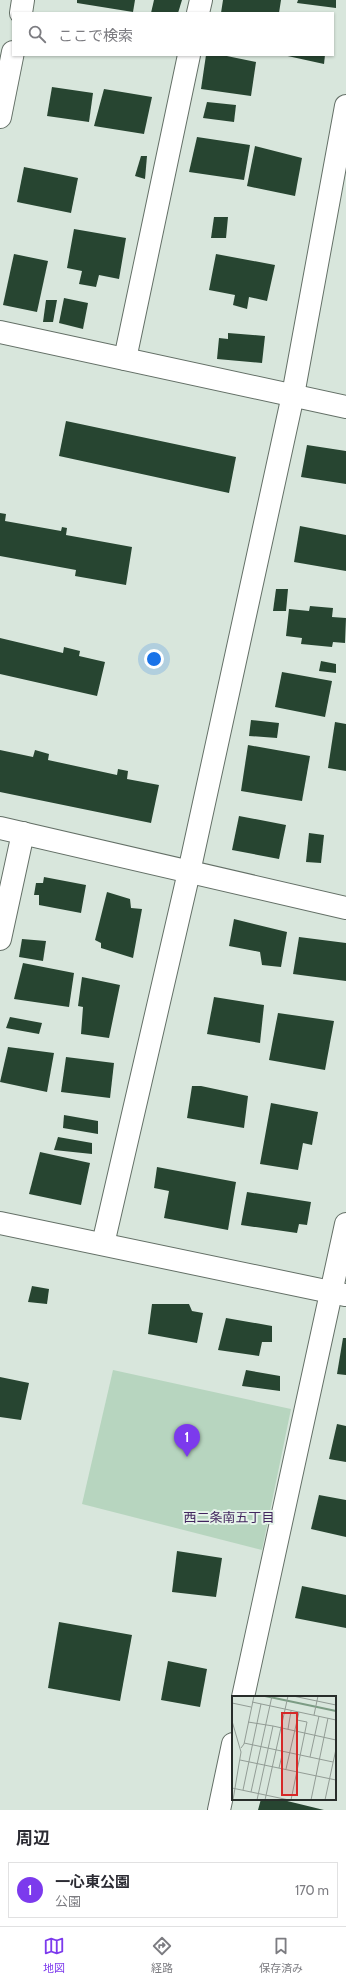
<!DOCTYPE html>
<html lang="ja">
<meta charset="utf-8">
<style>
:root{--surface:#fff;--page:#f7f7f7;--text:#2b2b33;--muted:#7c7c81;--line:#e1e1e2;--accent:#7c3aed}
body{margin:0;font-family:Cabin,"Noto Sans JP",sans-serif;background:var(--page);color:var(--text)}
.you{position:absolute;left:154px;top:659px;width:14px;height:14px;margin:-10px;border:3px solid #fff;border-radius:50%;background:#1a73e8;box-shadow:0 0 0 6px #1a73e833}
.badge{display:grid;place-items:center;width:26px;height:26px;border-radius:50%;background:var(--accent);color:#fff;font-size:13px;font-weight:700}
.pin{position:absolute;translate:-50% -33px;filter:drop-shadow(0 1px 2px #0008)}
.pin::after{content:'';position:absolute;top:21px;width:14px;height:12px;background:inherit;clip-path:polygon(0 0,100% 0,50% 100%)}
.list{margin:0;padding:0;list-style:none}
h2{display:flex;justify-content:space-between;align-items:center;height:52px;margin:0;padding:0 16px;font-size:17px}
h2 small{font-size:13px;font-weight:400;color:var(--muted)}
.list li{display:grid;grid-template-columns:26px 1fr auto;gap:12px;align-items:center;box-sizing:border-box;height:56px;margin:0 8px 8px;padding:0 8px;border:1px solid var(--line);border-radius:0px}
.list b{display:block;font-size:15px;white-space:nowrap}
.list p{margin:0;font-size:13px;white-space:nowrap;color:var(--muted)}
.list em{font-size:13px;font-style:normal;color:var(--muted)}
.icon{flex:none;width:22px;height:22px;fill:none;stroke:currentColor;stroke-width:2;stroke-linecap:round;stroke-linejoin:round}
.map{position:relative;flex:none;width:346px;height:1810px;overflow:hidden}
.search{position:absolute;background:var(--surface);box-shadow:0 1px 3px #0004;left:12px;right:12px;top:12px;height:44px;display:flex;align-items:center;gap:10px;box-sizing:border-box;padding:0 14px;border-radius:0px;color:var(--muted);font-size:15px}
.sheet{height:116px;background:var(--surface)}
nav{display:flex;justify-content:space-around;align-items:center;box-sizing:border-box;height:56px;border-top:1px solid var(--line);background:var(--surface);font-size:11px;color:var(--muted)}
nav a{display:grid;justify-items:center;gap:2px}
nav .on{color:var(--accent)}
.map>svg:first-child{display:block}
.green{fill:#b7d5bf}
.building{fill:#274531}
.lines{fill:none;stroke-linecap:round;stroke-linejoin:round}
.minor-casing{stroke:#647067;stroke-width:24}
.minor{stroke:#fff;stroke-width:22}
.labels{text-anchor:middle;stroke-width:4;stroke-linejoin:round;paint-order:stroke}
.neighbourhood-label{font-size:13px;fill:#41255e;stroke:#e5f3e9}
.inset-river{fill:none;stroke:#7c9c84;stroke-width:2}
.inset-road{fill:none;stroke:#929c95;stroke-width:1}
.view{fill:#d62828;fill-opacity:0.15;stroke:#d62828;stroke-width:2}
.inset-edge{fill:none;stroke:#282d2a;stroke-width:2}
</style>
<div class="map">
<svg width="346" height="1810" viewBox="0 0 346 1810">
<rect width="100%" height="100%" fill="#d8e6dc"/>
<polygon class="green" points="113,1370 291,1409 262,1550 82,1504"/>
<g class="building">
<polygon points="77,0 135,0 133,12 77,3"/>
<polygon points="154,0 182,0 178,13 151,13"/>
<polygon points="223,0 281,0 279,13 221,13"/>
<polygon points="298,0 336,0 336,8 297,3"/>
<polygon points="206,55 222,55 256,62 251,96 201,89"/>
<polygon points="283,55 325,55 324,64"/>
<polygon points="52,87 93,93 89,122 47,116"/>
<polygon points="104,89 152,97 144,134 94,126"/>
<polygon points="207,102 236,105 234,122 203,118"/>
<polygon points="197,137 250,145 244,180 189,172"/>
<polygon points="255,146 302,158 295,196 247,186"/>
<polygon points="141,156 147,156 145,179 135,176"/>
<polygon points="24,167 78,178 71,213 17,202"/>
<polygon points="214,217 228,217 226,238 211,238"/>
<polygon points="74,229 126,238 119,279 99,275 96,287 79,284 82,271 67,268"/>
<polygon points="14,254 48,261 37,312 3,305"/>
<polygon points="216,254 275,265 267,301 249,297 247,309 233,305 235,295 209,290"/>
<polygon points="64,298 88,303 83,329 59,323"/>
<polygon points="46,300 57,300 53,322 43,322"/>
<polygon points="228,333 265,336 262,363 217,359 219,338 228,339"/>
<polygon points="66,421 236,457 229,493 59,456"/>
<polygon points="307,445 346,451 346,484 301,477"/>
<polygon points="0,513 6,514 5,521 61,531 62,527 67,528 66,535 132,547 126,585 75,576 76,570 0,556"/>
<polygon points="300,526 346,535 346,571 294,562"/>
<polygon points="276,589 288,589 286,611 273,611"/>
<polygon points="310,606 333,608 332,617 346,618 345,643 333,642 332,647 301,644 302,638 286,636 289,609 309,611"/>
<polygon points="0,638 63,653 64,647 80,651 79,656 105,662 97,696 0,674"/>
<polygon points="321,661 336,664 336,673 319,671"/>
<polygon points="282,672 332,681 325,717 275,707"/>
<polygon points="251,720 279,723 277,738 249,736"/>
<polygon points="335,722 346,724 346,771 328,768"/>
<polygon points="248,745 310,756 302,801 241,791"/>
<polygon points="0,750 33,757 35,750 49,754 48,760 117,775 118,769 128,771 127,779 159,785 151,823 0,792"/>
<polygon points="239,816 286,825 279,859 232,850"/>
<polygon points="309,833 324,835 321,863 306,862"/>
<polygon points="44,877 86,885 81,913 39,905 39,895 34,895 36,883 43,883"/>
<polygon points="107,892 130,899 131,908 142,909 133,958 101,948 101,943 95,940"/>
<polygon points="234,919 287,932 281,967 262,965 260,952 229,946"/>
<polygon points="299,937 346,943 346,981 293,974"/>
<polygon points="22,939 46,941 43,961 19,957"/>
<polygon points="23,963 74,973 69,1007 14,999"/>
<polygon points="82,977 120,985 109,1038 81,1034 83,1007 78,1006"/>
<polygon points="214,997 264,1005 260,1043 207,1034"/>
<polygon points="278,1013 334,1021 325,1070 269,1060"/>
<polygon points="10,1017 42,1023 39,1034 6,1028"/>
<polygon points="8,1047 54,1053 47,1092 0,1082"/>
<polygon points="66,1057 114,1063 110,1098 61,1092"/>
<polygon points="192,1086 201,1086 248,1096 244,1128 187,1118"/>
<polygon points="271,1103 318,1112 312,1145 303,1143 298,1170 260,1164"/>
<polygon points="64,1115 98,1121 98,1134 63,1128"/>
<polygon points="58,1137 92,1143 92,1154 54,1150"/>
<polygon points="40,1152 90,1163 81,1205 29,1194"/>
<polygon points="157,1167 236,1182 228,1230 164,1218 169,1191 154,1188"/>
<polygon points="247,1192 311,1202 307,1225 299,1224 297,1233 241,1225"/>
<polygon points="32,1286 49,1289 47,1304 28,1302"/>
<polygon points="152,1304 189,1304 192,1311 203,1313 197,1343 148,1334"/>
<polygon points="226,1318 272,1326 272,1342 262,1342 259,1356 218,1350"/>
<polygon points="343,1338 346,1338 346,1375 337,1374"/>
<polygon points="246,1370 280,1376 280,1391 242,1386"/>
<polygon points="0,1377 29,1383 21,1420 0,1417"/>
<polygon points="337,1424 346,1426 346,1462 329,1459"/>
<polygon points="319,1495 346,1500 346,1537 311,1529"/>
<polygon points="177,1551 222,1558 216,1597 172,1592"/>
<polygon points="302,1586 346,1595 346,1628 295,1618"/>
<polygon points="59,1622 132,1635 120,1701 48,1688"/>
<polygon points="168,1661 207,1669 200,1707 161,1700"/>
<polygon points="261,1799 279,1799 324,1810 258,1810"/>
</g>
<g class="lines">
<g class="minor-casing">
<g id="minor">
<polyline points="21,13 23,0"/>
<polyline points="198,13 201,0"/>
<polyline points="0,117 13,52"/>
<polyline points="0,332 346,407"/>
<polyline points="125,359 189,55"/>
<polyline points="0,828 346,908"/>
<polyline points="0,939 23,833"/>
<polyline points="0,1223 345,1295"/>
<polyline points="103,1244 189,872 293,395 346,106"/>
<polyline points="243,1697 346,1224"/>
<polyline points="219,1810 233,1744"/>
</g>
</g>
<use href="#minor" class="minor"/>
</g>
<g class="labels">
<g class="neighbourhood-label">
<text x="229" y="1522">西二条南五丁目</text>
</g>
</g>
<g transform="translate(232 1696)">
<rect width="104" height="104" fill="#d8e6dc"/>
<path class="inset-river" d="M33 0 104 15"/>
<path class="inset-road" d="M61 0 104 9M20 6 104 24M0 7 19 11M82 19 86 0M0 25 9 56 1 104M16 26 41 30 25 104M41 30 104 44M56 33 59 15M12 47 101 66M9 52 12 48 22 0M78 61 87 20M8 64 104 84M47 72 51 55M54 73 67 16M0 92 57 104M11 94 29 8M19 96 40 0M33 104 56 0M59 104 75 26 65 24M79 104 96 22M93 104 104 53"/>
<path class="view" d="M50 17H65V99H50Z"/>
<rect width="104" height="104" class="inset-edge"/>
</g>
</svg>
<div class="you"></div>
<div class="pin badge" style="left:187px;top:1457px">1</div>
<div class="search"><svg class="icon" aria-label="search" viewBox="0 0 24 24"><circle cx="10" cy="10" r="6"/><path d="M15 15l6 6"/></svg>ここで検索</div>
</div>
<section class="sheet">
<h2>周辺<small></small></h2>
<ul class="list">
<li><span class="badge">1</span><div><b>一心東公園</b><p>公園</p></div><em>170 m</em></li>
</ul>
</section>
<nav>
<a class="on"><svg class="icon" aria-label="map" viewBox="0 0 24 24"><path d="M3 6l6-2 6 2 6-2v14l-6 2-6-2-6 2zM9 4v14M15 6v14"/></svg>地図</a>
<a><svg class="icon" aria-label="directions" viewBox="0 0 24 24"><path d="M12 3l9 9-9 9-9-9zM9 14v-3h6M13 9l2 2-2 2"/></svg>経路</a>
<a><svg class="icon" aria-label="saved" viewBox="0 0 24 24"><path d="M7 4h10v16l-5-4-5 4z"/></svg>保存済み</a>
</nav>
